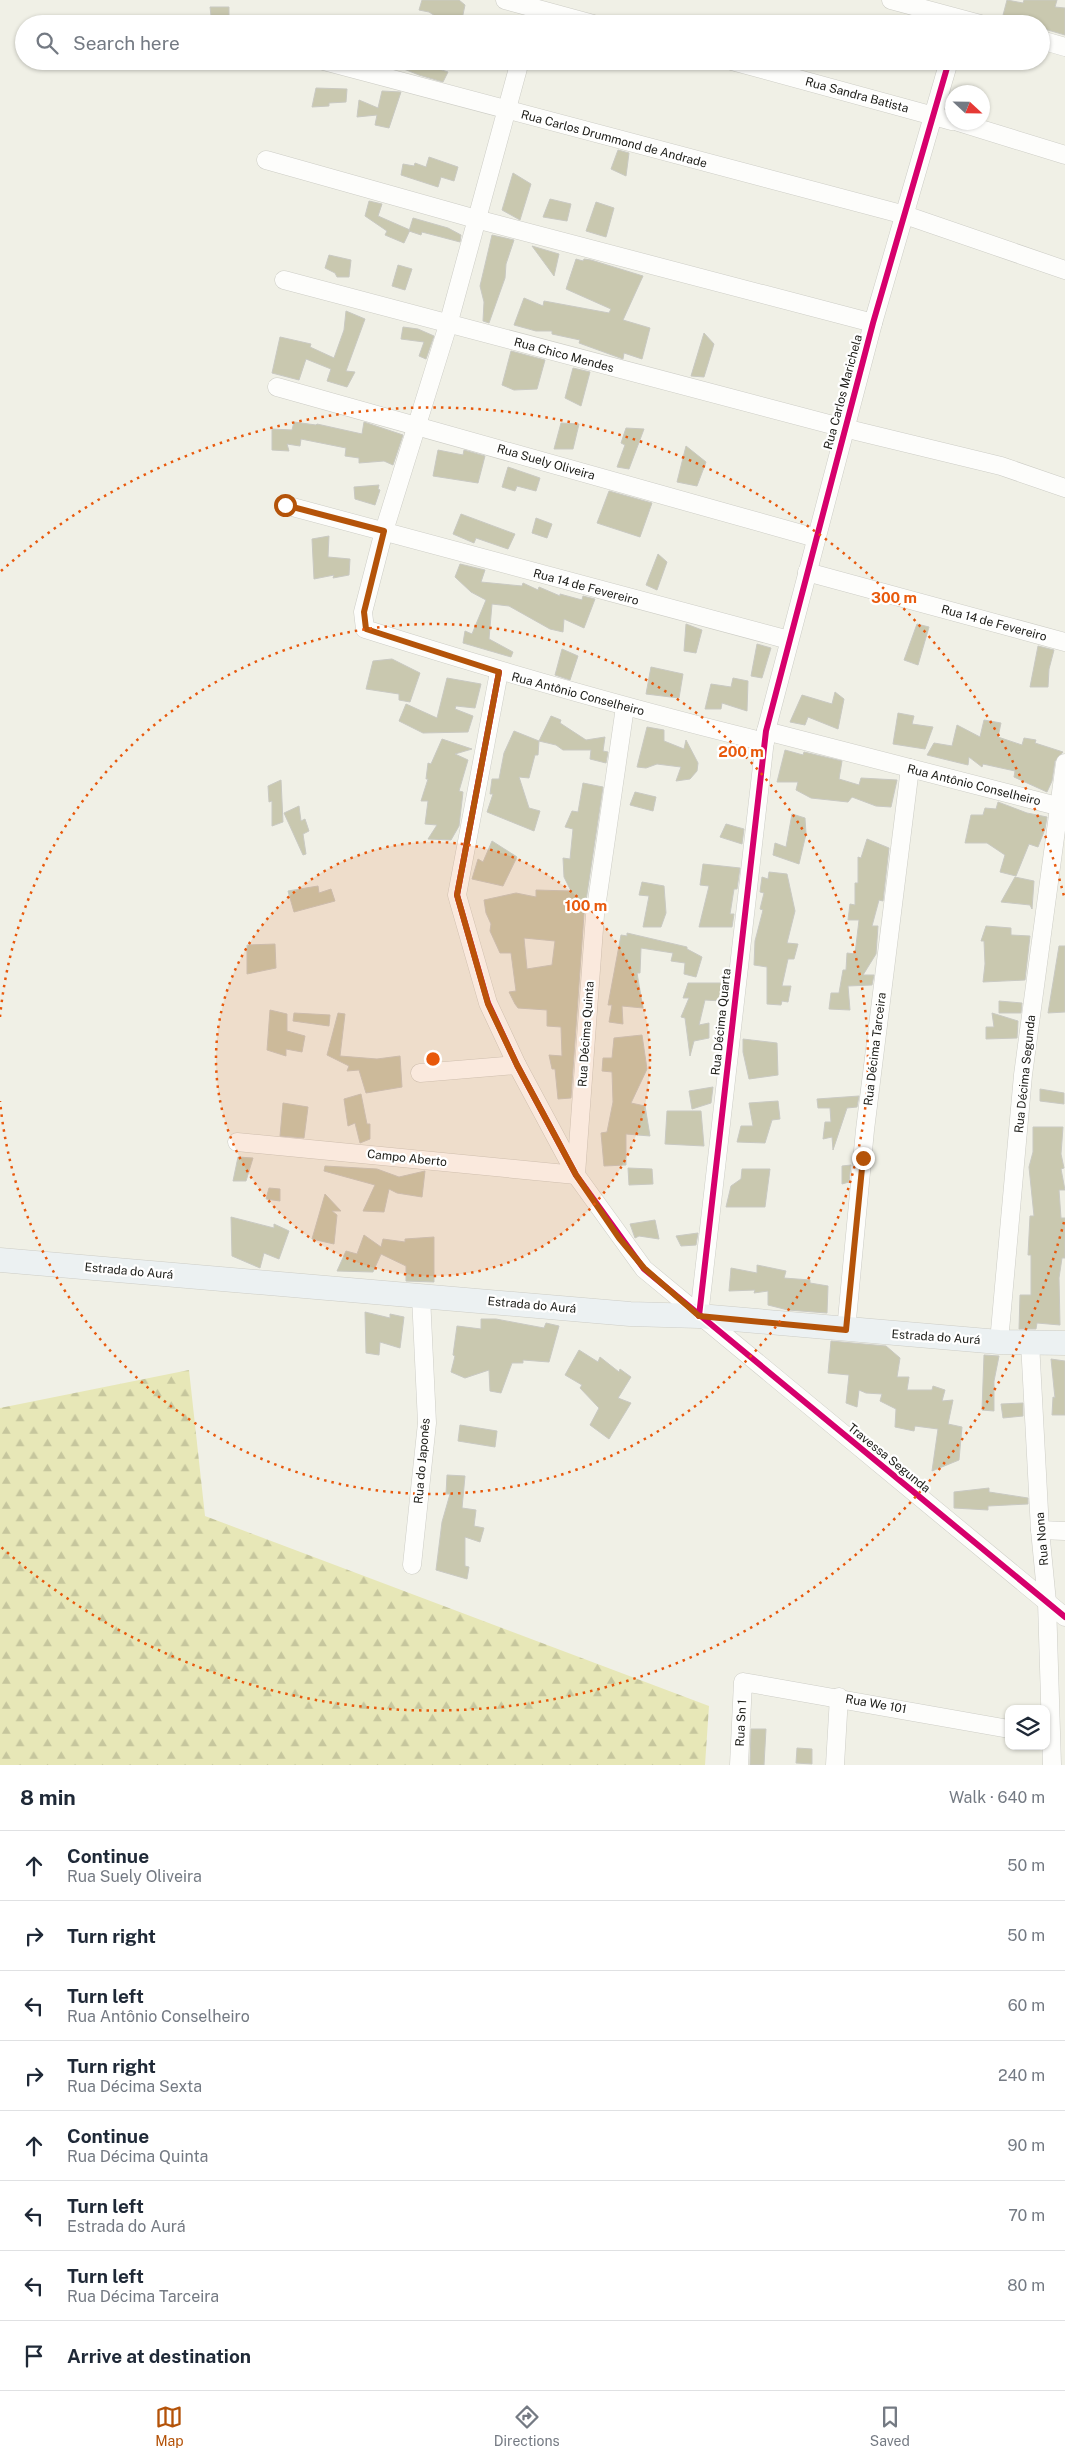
<!DOCTYPE html>
<meta charset="utf-8">
<style>
:root{--surface:#fff;--page:#f6f6f7;--text:#1f2937;--muted:#747a83;--line:#e0e1e3;--accent:#b45309}
body{margin:0;font-family:"Public Sans",sans-serif;background:var(--page);color:var(--text)}
.controls{position:absolute;right:15px;bottom:15px;display:grid;overflow:hidden;border-radius:10px;box-shadow:0 1px 4px #0004}
.controls button{width:45px;height:45px;display:grid;place-items:center;padding:0;border:0;border-bottom:1px solid var(--line);background:var(--surface);color:var(--text);font:25px sans-serif}
.compass{position:absolute;left:945px;top:85px;width:45px;height:45px;border-radius:50%;background:var(--surface);box-shadow:0 1px 4px #0004;rotate:112deg}
.stop{position:absolute;width:15px;height:15px;margin:-11px;border:4px solid #b45309;border-radius:50%;background:#fff}
.stop.end{background:#b45309;border-color:#fff;box-shadow:0 1px 5px #0008}
.list{margin:0;padding:0;list-style:none}
h2{display:flex;justify-content:space-between;align-items:center;height:65px;margin:0;padding:0 20px;font-size:21px}
h2 small{font-size:16px;font-weight:400;color:var(--muted)}
.list li{display:grid;grid-template-columns:32px 1fr auto;gap:15px;align-items:center;box-sizing:border-box;height:70px;padding:0 20px;border-top:1px solid var(--line)}
.list b{display:block;font-size:19px;white-space:nowrap}
.list p{margin:0;font-size:16px;white-space:nowrap;color:var(--muted)}
.list em{font-size:16px;font-style:normal;color:var(--muted)}
.icon{flex:none;width:28px;height:28px;fill:none;stroke:currentColor;stroke-width:2;stroke-linecap:round;stroke-linejoin:round}
.map{position:relative;flex:none;width:1065px;height:1765px;overflow:hidden}
.search{position:absolute;background:var(--surface);box-shadow:0 1px 4px #0004;left:15px;right:15px;top:15px;height:55px;display:flex;align-items:center;gap:12px;box-sizing:border-box;padding:0 18px;border-radius:28px;color:var(--muted);font-size:19px}
.sheet{height:625px;background:var(--surface)}
nav{display:flex;justify-content:space-around;align-items:center;box-sizing:border-box;height:70px;border-top:1px solid var(--line);background:var(--surface);font-size:14px;color:var(--muted)}
nav a{display:grid;justify-items:center;gap:2px}
nav .on{color:var(--accent)}
.map>svg:first-child{display:block}
.forest{fill:url(#forest-firs)}
.building{fill:#c9c8af;stroke:#c9c9c2;fill-rule:evenodd}
.lines{fill:none;stroke-linecap:round;stroke-linejoin:round}
.street-casing{stroke:#cdcdc6;stroke-width:19}
.secondary-casing{stroke:#cdcdc6;stroke-width:25}
.street{stroke:#fdfdfb;stroke-width:18}
.secondary{stroke:#ecf1f2;stroke-width:24}
.cycleway-casing{stroke:#fff;stroke-width:9}
.cycleway{stroke:#d6006c;stroke-width:6}
.route{stroke:#b45309;stroke-width:6}
.ring{fill:none;stroke:#e8590c;stroke-width:2.5;stroke-dasharray:2.5 5}
.labels{text-anchor:middle;stroke-width:4.5;stroke-linejoin:round;paint-order:stroke}
.street-label{font-size:12px;fill:#20201b;stroke:#fff}
.centre{fill:#e8590c;stroke:#fff;stroke-width:2.5}
.ring-label{font-size:15px;text-anchor:middle;font-weight:bold;fill:#e8590c;stroke:#fff;stroke-width:4.5;stroke-linejoin:round;paint-order:stroke}
</style>
<div class="map">
<svg width="1065" height="1765" viewBox="0 0 1065 1765">
<defs>
<pattern id="forest-firs" width="22" height="20" patternUnits="userSpaceOnUse" patternTransform="scale(1.25)"><rect width="22" height="20" fill="#e7e7b7"/><path d="M5 1l3.5 6h-7zM16 11l3.5 6h-7z" fill="#c6c69d"/></pattern>
</defs>
<rect width="100%" height="100%" fill="#f0f0e6"/>
<polygon class="forest" points="189,1370 205,1516 709,1706 705,1765 0,1765 0,1408"/>
<g class="building">
<polygon points="422,0 459,0 465,5 461,24 448,24 429,12 419,10"/>
<polygon points="1007,0 1023,3 1024,0 1057,0 1055,7 1065,8 1065,35 1041,28 1041,24 1018,24 1002,19"/>
<polygon points="210,7 229,7 229,24 212,24"/>
<polygon points="428,61 426,65 448,72 443,82 419,75 386,62"/>
<polygon points="316,88 347,89 346,102 329,103 329,106 312,107"/>
<polygon points="382,91 401,92 389,128 375,125 377,115 357,117 359,100 378,108"/>
<polygon points="618,150 629,153 626,176 611,169"/>
<polygon points="429,157 458,167 454,181 441,177 438,187 401,175 403,164 414,166 415,163 426,167"/>
<polygon points="513,173 531,184 520,220 502,210"/>
<polygon points="550,199 571,204 567,221 543,217"/>
<polygon points="369,201 382,204 378,216 410,230 404,243 385,235 387,231 365,216"/>
<polygon points="596,202 614,208 606,237 586,231"/>
<polygon points="413,218 448,228 461,235 460,242 422,232 421,235 409,231"/>
<polygon points="492,235 514,240 506,264 505,278 489,323 483,321 484,302 480,286"/>
<polygon points="532,246 559,254 554,276"/>
<polygon points="329,255 351,260 349,277 337,277 335,273 325,268"/>
<polygon points="576,259 583,261 584,259 591,260 643,276 623,320 650,328 642,359 624,353 623,359 579,343 580,340 552,334 552,331 536,331 514,325 524,298 543,306 544,301 609,313 611,309 566,289"/>
<polygon points="398,265 412,269 405,290 392,286"/>
<polygon points="346,311 365,319 346,371 355,372 347,387 327,381 331,369 306,359 299,380 272,373 280,337 311,344 310,347 334,358 344,330"/>
<polygon points="403,327 418,329 434,336 426,359 419,356 424,342 401,339"/>
<polygon points="704,333 714,344 704,377 691,376"/>
<polygon points="511,351 545,360 537,389 514,390 502,385"/>
<polygon points="573,368 590,372 581,406 565,398"/>
<polygon points="294,422 316,425 317,424 362,434 364,422 403,435 393,465 384,461 359,463 359,458 345,456 346,448 301,439 300,446 287,444 289,451 272,450 272,429 292,430"/>
<polygon points="561,423 579,424 573,449 554,449"/>
<polygon points="626,428 644,429 629,469 617,467 625,445 621,443"/>
<polygon points="686,446 706,462 697,486 677,482"/>
<polygon points="438,450 463,455 464,450 485,456 478,483 433,476"/>
<polygon points="508,467 540,478 536,491 517,486 515,491 502,487"/>
<polygon points="379,485 378,489 380,490 375,505 355,499 354,487"/>
<polygon points="609,491 652,503 640,537 597,523"/>
<polygon points="461,514 515,534 508,549 476,538 474,543 453,534"/>
<polygon points="536,518 552,524 547,538 532,533"/>
<polygon points="329,536 328,557 350,559 349,575 333,578 334,575 314,579 312,539"/>
<polygon points="658,554 667,562 657,590 646,585"/>
<polygon points="460,564 485,570 481,582 522,586 523,583 538,590 539,587 560,596 560,594 582,600 583,596 595,599 584,628 564,619 563,632 550,629 509,606 492,604 489,639 513,652 511,657 463,643 465,631 472,634 486,600 471,592 455,577"/>
<polygon points="686,624 702,630 696,653 684,651"/>
<polygon points="917,624 929,627 918,665 904,660"/>
<polygon points="757,644 771,648 762,678 751,676"/>
<polygon points="1038,646 1054,650 1049,669 1048,687 1030,687"/>
<polygon points="562,649 578,656 570,680 555,675"/>
<polygon points="392,659 420,673 410,702 399,700 399,694 366,689 373,661"/>
<polygon points="651,667 683,674 679,698 646,694"/>
<polygon points="447,678 481,684 475,708 456,706 455,709 473,716 468,732 423,733 399,721 406,704 437,718"/>
<polygon points="733,678 748,681 747,711 722,703 721,709 705,709 711,684 731,687"/>
<polygon points="835,692 844,699 838,729 808,717 805,725 790,722 802,695 832,704"/>
<polygon points="898,713 914,716 912,724 933,727 925,749 893,744"/>
<polygon points="551,716 561,720 560,723 586,740 605,737 603,751 608,752 606,763 590,759 591,750 563,750 556,745 539,741"/>
<polygon points="984,720 1001,723 998,737 1022,745 1024,738 1036,740 1035,743 1063,752 1055,761 1052,781 1047,792 1014,777 1015,771 983,764 982,767 969,757 968,765 927,755 934,743 952,746 957,725 980,737"/>
<polygon points="647,727 664,730 664,741 684,749 686,740 698,763 697,771 690,779 676,781 681,767 657,764 646,768 637,767"/>
<polygon points="514,731 539,741 538,755 535,755 529,778 519,777 529,808 540,811 534,831 487,812 493,794 490,794 492,779 499,779 504,753"/>
<polygon points="442,739 472,749 455,754 468,760 459,791 463,792 459,826 451,840 428,839 437,825 425,824 428,801 421,801 428,779 426,779 428,763 431,764"/>
<polygon points="785,750 803,755 804,752 842,761 839,779 859,785 861,778 897,780 891,807 876,806 852,797 848,802 811,798 796,790 798,782 777,782"/>
<polygon points="281,780 283,822 272,826 272,801 269,802 268,786"/>
<path d="M583 783 603 787 584 914 571 1098 558 1099 555 1069H552L549 1055 562 1056 561 1027 547 1026V1010L518 1008 515 1004 509 992 516 991 511 953H500L490 931 491 924 486 913 484 900 516 893 536 897V890L571 891 564 877 563 858 570 859 573 829 565 827 572 811 578 812ZM524 938 555 941 552 965 527 969Z"/>
<polygon points="635,792 656,797 653,811 630,805"/>
<polygon points="998,802 1027,813 1047,817 1045,829 1038,847 1029,844 1016,876 1000,872 1005,855 987,843 965,843 971,815 983,815 985,808 996,809"/>
<polygon points="299,806 301,821 305,819 309,831 303,834 306,854 303,855 284,813"/>
<polygon points="792,814 805,818 806,834 799,864 773,855 775,843 786,847"/>
<polygon points="726,824 744,829 742,844 720,837"/>
<polygon points="867,839 889,848 883,901 879,900 872,926 878,926 876,954 863,975 874,975 872,985 848,986 850,1010 829,1009 831,993 839,993 843,970 846,970 847,953 855,954 859,920 848,920 850,904 855,905 855,883 858,883 858,857 861,858"/>
<polygon points="492,841 517,857 503,886 472,879 478,859 483,862"/>
<polygon points="703,864 740,868 737,889 734,889 730,914 734,914 732,927 699,927 709,886 700,885"/>
<polygon points="769,872 787,874 795,911 787,943 798,944 794,959 788,959 782,986 791,986 788,1002 782,1001 781,1005 767,1004 767,967 754,965 755,941 763,910 760,909 764,893 760,892 762,877 768,879"/>
<polygon points="1015,877 1034,881 1032,909 1030,905 1001,902"/>
<polygon points="642,882 664,886 666,913 661,927 643,927 649,896 639,895"/>
<polygon points="318,886 319,893 331,889 335,901 294,912 288,891"/>
<polygon points="986,926 1011,928 1011,935 1030,936 1025,980 983,982 985,964 984,941 981,941"/>
<polygon points="627,933 687,947 687,949 702,957 696,977 684,974 685,963 671,961 673,953 641,948 640,973 637,973 643,1008 622,1006 623,1024 609,1022 612,1005 608,1005 621,935 627,936"/>
<polygon points="275,944 276,968 247,974 247,945"/>
<polygon points="1059,946 1065,946 1065,1012 1048,1013"/>
<polygon points="688,983 722,983 721,1001 705,1000 699,1025 709,1023 709,1038 694,1041 690,1056 685,1018 681,1017 689,998 683,998"/>
<polygon points="999,1001 1022,1003 1021,1013 999,1013"/>
<polygon points="270,1010 287,1014 287,1031 305,1036 302,1052 286,1049 286,1056 267,1050"/>
<polygon points="294,1013 330,1015 329,1026 293,1021"/>
<polygon points="338,1013 345,1014 340,1056 377,1059 400,1056 402,1087 366,1093 359,1070 347,1071 349,1066 327,1055"/>
<polygon points="992,1013 1018,1021 1017,1038 986,1039 986,1027 994,1027"/>
<polygon points="642,1035 647,1069 631,1103 645,1106 650,1136 626,1134 626,1165 604,1166 601,1133 607,1132 613,1102 612,1072 602,1071 603,1058 612,1058 614,1038"/>
<polygon points="743,1039 777,1043 778,1075 749,1079 743,1052"/>
<polygon points="713,1087 711,1103 692,1109 689,1091"/>
<polygon points="1040,1089 1064,1093 1064,1104 1040,1101"/>
<polygon points="361,1094 367,1124 370,1124 370,1139 360,1143 355,1123 348,1126 344,1099"/>
<polygon points="859,1096 857,1107 847,1108 833,1150 832,1137 823,1139 825,1122 831,1122 830,1108 818,1108 817,1099"/>
<polygon points="778,1101 780,1119 772,1120 765,1143 737,1142 741,1126 753,1126 749,1103"/>
<polygon points="283,1103 308,1107 304,1138 280,1136"/>
<polygon points="667,1111 701,1111 704,1146 665,1144"/>
<polygon points="1033,1127 1063,1127 1061,1154 1064,1168 1061,1169 1065,1190 1059,1190 1061,1218 1065,1218 1065,1258 1062,1258 1059,1278 1060,1325 1037,1323 1036,1329 1019,1329 1020,1295 1031,1295 1031,1255 1028,1255 1030,1216 1034,1216 1029,1167 1033,1152"/>
<polygon points="238,1157 253,1158 246,1181 233,1181"/>
<polygon points="851,1165 849,1182 842,1184 842,1166"/>
<polygon points="325,1166 377,1169 399,1177 425,1171 422,1197 397,1193 389,1189 384,1212 363,1211 375,1185 324,1171"/>
<polygon points="628,1168 652,1169 653,1184 629,1185"/>
<polygon points="742,1169 770,1169 765,1207 726,1207 731,1186 741,1179"/>
<polygon points="269,1188 280,1189 280,1201 266,1199"/>
<polygon points="325,1194 341,1211 332,1211 337,1215 334,1244 312,1239"/>
<polygon points="231,1217 274,1228 274,1224 289,1231 279,1259 264,1253 260,1268 232,1256"/>
<polygon points="655,1220 659,1239 639,1236 635,1238 630,1224"/>
<polygon points="698,1233 696,1245 681,1246 676,1236"/>
<polygon points="364,1235 381,1247 383,1239 405,1242 405,1239 434,1237 434,1282 406,1281 406,1266 381,1254 373,1272 337,1271 346,1251 357,1254"/>
<polygon points="757,1265 786,1271 784,1278 810,1280 810,1283 828,1286 827,1313 788,1310 768,1305 768,1291 754,1293 755,1290 729,1291 731,1268 757,1273"/>
<polygon points="365,1312 390,1318 390,1314 404,1317 400,1348 380,1342 379,1355 366,1353"/>
<polygon points="481,1319 496,1319 544,1328 546,1323 559,1326 549,1362 523,1360 523,1363 512,1363 501,1393 490,1391 489,1370 465,1378 451,1372 455,1356 453,1355 457,1326 481,1329"/>
<polygon points="831,1341 886,1346 900,1358 897,1377 909,1377 907,1390 932,1390 933,1386 945,1390 942,1401 953,1400 948,1424 962,1427 959,1460 932,1471 938,1429 915,1426 914,1431 895,1427 896,1409 880,1401 882,1394 866,1393 859,1390 857,1407 846,1403 849,1375 828,1373"/>
<polygon points="579,1350 598,1362 600,1357 619,1372 620,1369 631,1377 618,1398 631,1403 609,1439 590,1425 599,1408 580,1388 582,1385 565,1375"/>
<polygon points="984,1355 999,1356 994,1381 994,1411 982,1410"/>
<polygon points="1051,1359 1065,1361 1065,1415 1052,1415 1053,1397 1055,1398"/>
<polygon points="1023,1403 1023,1416 1003,1418 1001,1404"/>
<polygon points="460,1425 497,1431 495,1447 458,1441"/>
<polygon points="447,1475 465,1476 462,1508 476,1510 474,1526 484,1528 480,1542 465,1537 465,1566 469,1567 467,1579 436,1570 442,1522 450,1494 446,1494"/>
<polygon points="989,1488 989,1492 1028,1498 1028,1504 988,1506 988,1510 954,1508 954,1492"/>
<polygon points="751,1729 766,1729 764,1765 750,1765"/>
<polygon points="797,1748 812,1749 812,1764 796,1763"/>
</g>
<g class="lines">
<g class="street-casing">
<g id="street">
<polyline points="505,0 593,24"/>
<polyline points="891,0 980,24"/>
<polyline points="1041,40 1065,47"/>
<polyline points="324,61 905,215 1065,270"/>
<path d="M520 61 448 325 384 531 363 612 365 629C498 671 630 709 765 742"/>
<polyline points="732,61 952,121"/>
<polyline points="958,122 1065,155"/>
<polyline points="266,160 476,219 873,323"/>
<polyline points="284,280 844,428 1001,466 1065,488"/>
<polyline points="277,387 816,538"/>
<polyline points="285,505 789,640"/>
<polyline points="807,572 1065,642"/>
<polyline points="499,672 457,895 488,1003 517,1065 576,1175 644,1269 1065,1617"/>
<polyline points="766,731 1065,808"/>
<polyline points="420,1073 517,1065"/>
<polyline points="237,1142 576,1175"/>
<polyline points="576,1174 595,915 625,707"/>
<polyline points="699,1316 766,731 873,323 949,61"/>
<polyline points="846,1330 865,1130 910,768"/>
<polyline points="999,1342 1023,1075 1065,763"/>
<polyline points="1030,1342 1040,1530 1047,1602 1052,1765"/>
<polyline points="1040,1530 1065,1531"/>
<polyline points="412,1565 427,1423 421,1296"/>
<polyline points="739,1765 743,1682 1009,1729"/>
<polyline points="835,1765 839,1697"/>
</g>
</g>
<g class="secondary-casing">
<polyline id="secondary" points="0,1260 630,1314 699,1316 999,1342 1065,1343"/>
</g>
<use href="#street" class="street"/>
<use href="#secondary" class="secondary"/>
<g class="cycleway-casing">
<g id="cycleway">
<polyline points="499,672 457,895 488,1003 517,1065 576,1175 644,1269 1065,1617"/>
<polyline points="699,1316 766,731 873,323 949,61"/>
</g>
</g>
<use href="#cycleway" class="cycleway"/>
</g>
<g class="lines">
<polyline class="route" points="285,505 384,531 364,612 366,629 499,672 457,895 488,1004 517,1065 576,1175 619,1238 644,1268 699,1316 846,1330 863,1158"/>
</g>
<circle cx="433" cy="1059" r="217" fill="#e8590c" fill-opacity=".12"/>
<g class="ring">
<circle cx="433" cy="1059" r="217"/>
<path d="M0 1017A435 435 0 1 1 0 1101"/>
<path d="M1064 1222A652 652 0 0 1 1 1547M1 571A652 652 0 0 1 1064 896"/>
</g>
<g class="labels">
<g class="street-label">
<text transform="translate(857 95) rotate(15)" y="4">Rua Sandra Batista</text>
<text transform="translate(614 139) rotate(15)" y="4">Rua Carlos Drummond de Andrade</text>
<text transform="translate(564 355) rotate(15)" y="4">Rua Chico Mendes</text>
<text transform="translate(843 392) rotate(-75)" y="4">Rua Carlos Marichela</text>
<text transform="translate(546 462) rotate(16)" y="4">Rua Suely Oliveira</text>
<text transform="translate(586 587) rotate(15)" y="4">Rua 14 de Fevereiro</text>
<text transform="translate(994 623) rotate(15)" y="4">Rua 14 de Fevereiro</text>
<text transform="translate(578 694) rotate(15)" y="4">Rua Antônio Conselheiro</text>
<text transform="translate(974 785) rotate(14)" y="4">Rua Antônio Conselheiro</text>
<text transform="translate(721 1022) rotate(-84)" y="4">Rua Décima Quarta</text>
<text transform="translate(586 1034) rotate(-86)" y="4">Rua Décima Quinta</text>
<text transform="translate(875 1049) rotate(-83)" y="4">Rua Décima Tarceira</text>
<text transform="translate(1025 1074) rotate(-84)" y="4">Rua Décima Segunda</text>
<text transform="translate(407 1158) rotate(6)" y="4">Campo Aberto</text>
<text transform="translate(129 1271) rotate(5)" y="4">Estrada do Aurá</text>
<text transform="translate(532 1305) rotate(5)" y="4">Estrada do Aurá</text>
<text transform="translate(936 1337) rotate(4)" y="4">Estrada do Aurá</text>
<text transform="translate(889 1458) rotate(39)" y="4">Travessa Segunda</text>
<text transform="translate(422 1461) rotate(-85)" y="4">Rua do Japonês</text>
<text transform="translate(1042 1539) rotate(-95)" y="4">Rua Nona</text>
<text transform="translate(876 1704) rotate(10)" y="4">Rua We 101</text>
<text transform="translate(741 1723) rotate(-87)" y="4">Rua Sn 1</text>
</g>
</g>
<circle cx="433" cy="1059" r="8" class="centre"/>
<g class="ring-label">
<text x="894" y="603">300 m</text>
<text x="741" y="757">200 m</text>
<text x="586" y="911">100 m</text>
</g>
</svg>
<div class="controls">
<button><svg class="icon" aria-label="layers" viewBox="0 0 24 24"><path d="M12 4l9 5-9 5-9-5zM3 14l9 5 9-5"/></svg></button>
</div>
<svg class="compass" viewBox="-18 -18 36 36"><path d="M0-13l5 13h-10z" fill="#e53935"/><path d="M0 13l5-13h-10z" fill="#747a83"/></svg>
<div class="stop" style="left:285px;top:505px"></div>
<div class="stop end" style="left:863px;top:1158px"></div>
<div class="search"><svg class="icon" aria-label="search" viewBox="0 0 24 24"><circle cx="10" cy="10" r="6"/><path d="M15 15l6 6"/></svg>Search here</div>
</div>
<section class="sheet">
<h2>8 min<small>Walk · 640 m</small></h2>
<ul class="list">
<li><svg class="icon" aria-label="ahead" viewBox="0 0 24 24"><path d="M12 20V5M6 11l6-6 6 6"/></svg><div><b>Continue</b><p>Rua Suely Oliveira</p></div><em>50 m</em></li>
<li><svg class="icon" aria-label="right" viewBox="0 0 24 24"><path d="M7 20v-9h11M14 6l5 5-5 5"/></svg><div><b>Turn right</b></div><em>50 m</em></li>
<li><svg class="icon" aria-label="left" viewBox="0 0 24 24"><path d="M17 20v-9H6M10 6l-5 5 5 5"/></svg><div><b>Turn left</b><p>Rua Antônio Conselheiro</p></div><em>60 m</em></li>
<li><svg class="icon" aria-label="right" viewBox="0 0 24 24"><path d="M7 20v-9h11M14 6l5 5-5 5"/></svg><div><b>Turn right</b><p>Rua Décima Sexta</p></div><em>240 m</em></li>
<li><svg class="icon" aria-label="ahead" viewBox="0 0 24 24"><path d="M12 20V5M6 11l6-6 6 6"/></svg><div><b>Continue</b><p>Rua Décima Quinta</p></div><em>90 m</em></li>
<li><svg class="icon" aria-label="left" viewBox="0 0 24 24"><path d="M17 20v-9H6M10 6l-5 5 5 5"/></svg><div><b>Turn left</b><p>Estrada do Aurá</p></div><em>70 m</em></li>
<li><svg class="icon" aria-label="left" viewBox="0 0 24 24"><path d="M17 20v-9H6M10 6l-5 5 5 5"/></svg><div><b>Turn left</b><p>Rua Décima Tarceira</p></div><em>80 m</em></li>
<li><svg class="icon" aria-label="arrive" viewBox="0 0 24 24"><path d="M6 21V4h12l-3 4 3 4H6"/></svg><div><b>Arrive at destination</b></div></li>
</ul>
</section>
<nav>
<a class="on"><svg class="icon" aria-label="map" viewBox="0 0 24 24"><path d="M3 6l6-2 6 2 6-2v14l-6 2-6-2-6 2zM9 4v14M15 6v14"/></svg>Map</a>
<a><svg class="icon" aria-label="directions" viewBox="0 0 24 24"><path d="M12 3l9 9-9 9-9-9zM9 14v-3h6M13 9l2 2-2 2"/></svg>Directions</a>
<a><svg class="icon" aria-label="saved" viewBox="0 0 24 24"><path d="M7 4h10v16l-5-4-5 4z"/></svg>Saved</a>
</nav>
